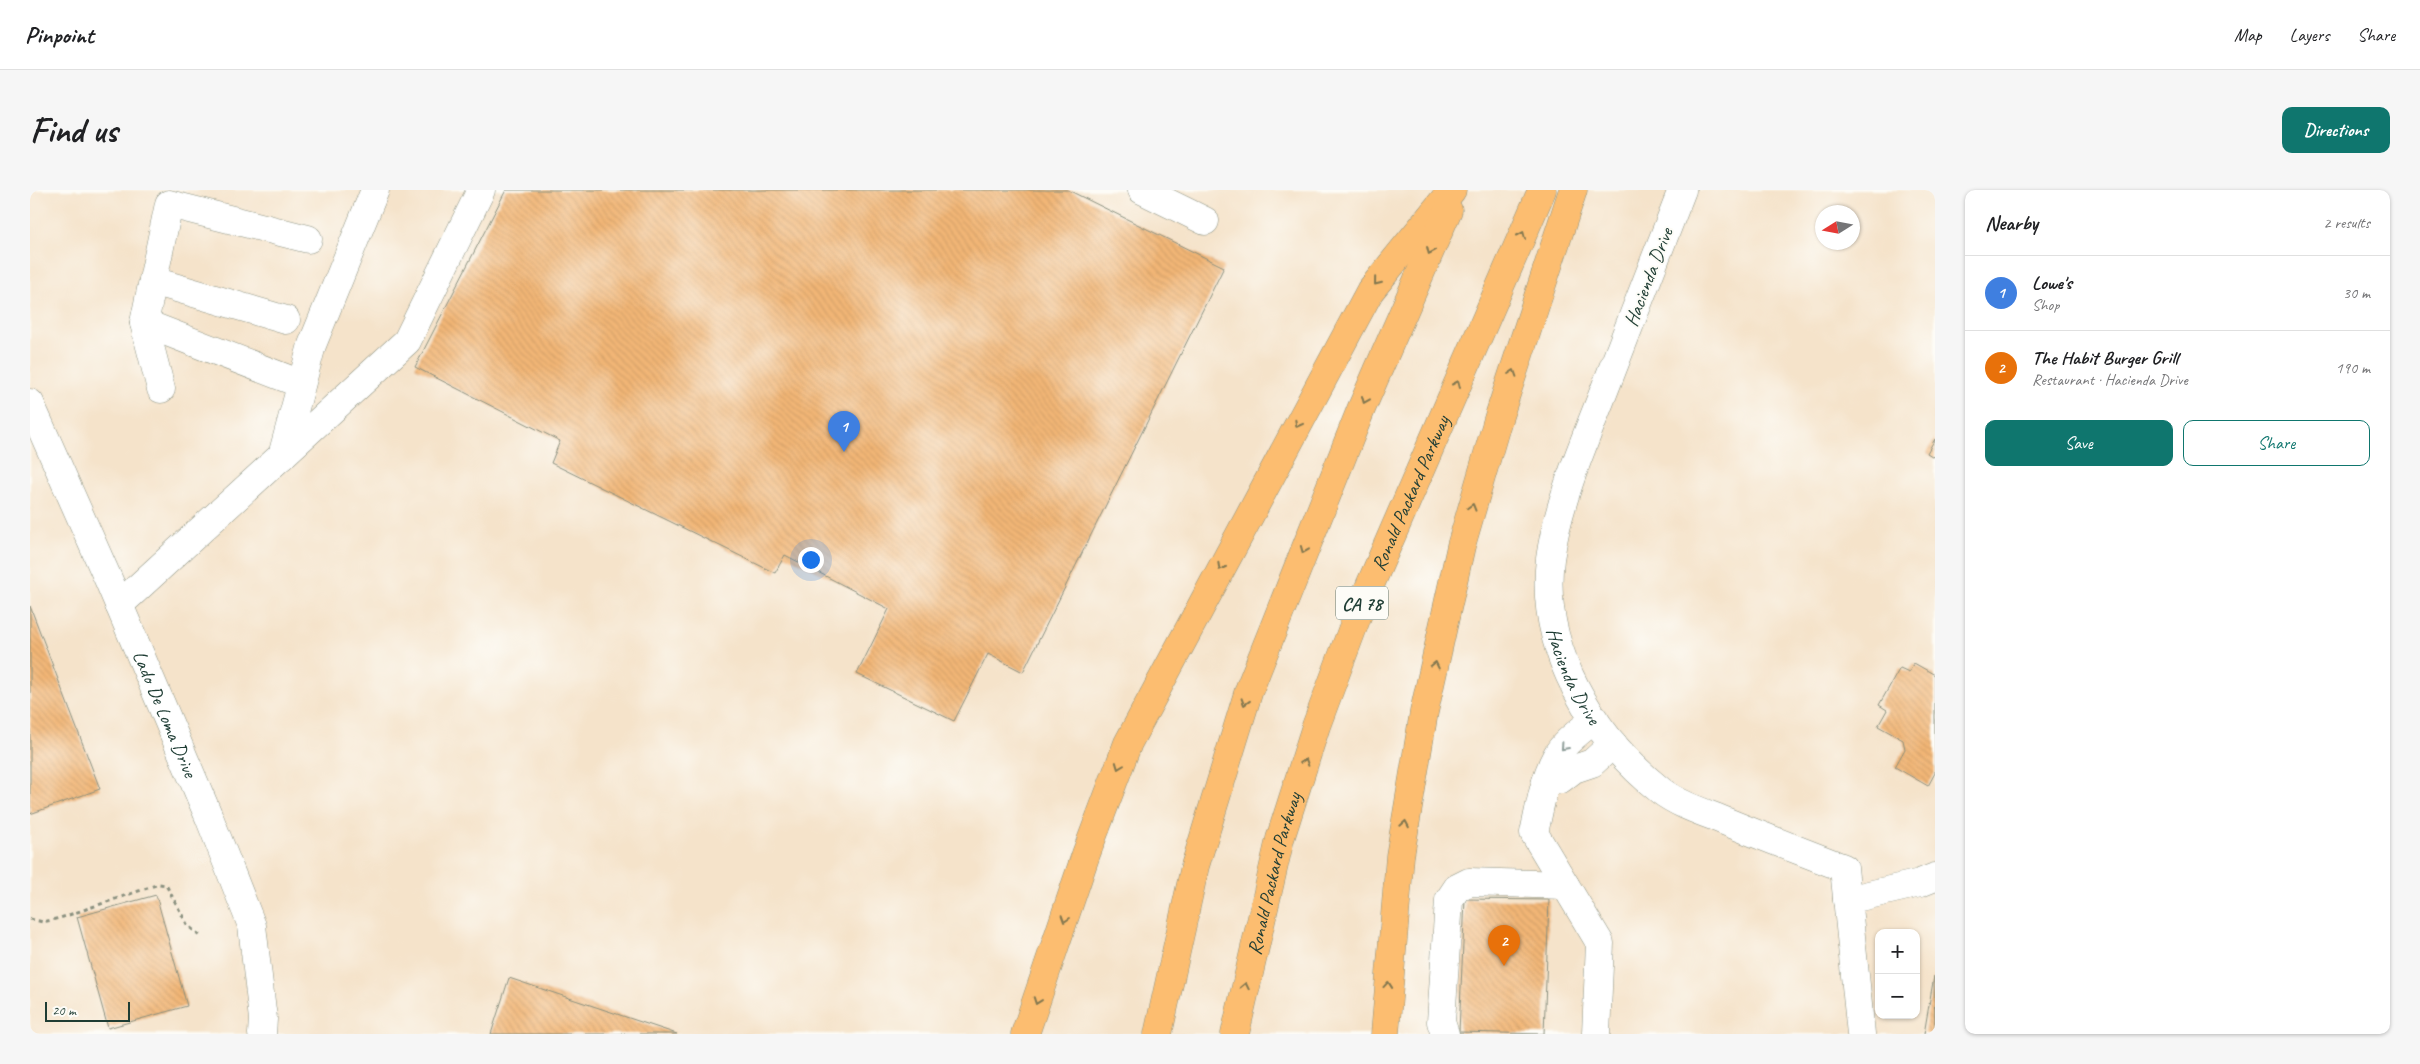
<!DOCTYPE html>
<meta charset="utf-8">
<style>
:root{--surface:#fff;--page:#f6f6f6;--text:#202124;--muted:#757577;--line:#e0e0e0;--accent:#0f766e}
body{margin:0;font-family:Caveat,sans-serif;background:var(--page);color:var(--text)}
.controls{position:absolute;right:15px;bottom:15px;display:grid;overflow:hidden;border-radius:10px;box-shadow:0 1px 4px #0004}
.controls button{width:45px;height:45px;display:grid;place-items:center;padding:0;border:0;border-bottom:1px solid var(--line);background:var(--surface);color:var(--text);font:25px sans-serif}
.compass{position:absolute;left:1785px;top:15px;width:45px;height:45px;border-radius:50%;background:var(--surface);box-shadow:0 1px 4px #0004;rotate:259deg}
.scale{position:absolute;left:15px;bottom:12px;width:85px;box-sizing:border-box;padding-left:5px;border:2px solid #1f3d34;border-top:0;font-size:14px;line-height:18px;white-space:nowrap;color:#1f3d34;-webkit-text-stroke:4px #fdfcf7;paint-order:stroke}
.you{position:absolute;left:780px;top:369px;width:18px;height:18px;margin:-12px;border:4px solid #fff;border-radius:50%;background:#1a73e8;box-shadow:0 0 0 8px #1a73e833}
.badge{display:grid;place-items:center;width:32px;height:32px;border-radius:50%;background:var(--accent);color:#fff;font-size:16px;font-weight:700}
.pin{position:absolute;translate:-50% -41px;filter:drop-shadow(0 1px 2px #0008)}
.pin::after{content:'';position:absolute;top:26px;width:18px;height:15px;background:inherit;clip-path:polygon(0 0,100% 0,50% 100%)}
.list{margin:0;padding:0;list-style:none}
h2{display:flex;justify-content:space-between;align-items:center;height:65px;margin:0;padding:0 20px;font-size:21px}
h2 small{font-size:16px;font-weight:400;color:var(--muted)}
.list li{display:grid;grid-template-columns:32px 1fr auto;gap:15px;align-items:center;box-sizing:border-box;height:75px;padding:0 20px;border-top:1px solid var(--line)}
.list b{display:block;font-size:19px;white-space:nowrap}
.list p{margin:0;font-size:16px;white-space:nowrap;color:var(--muted)}
.list em{font-size:16px;font-style:normal;color:var(--muted)}
.actions{display:flex;gap:10px;padding:15px 20px}
.actions a{flex:1;padding:11px 0;border:1px solid var(--accent);border-radius:10px;text-align:center;font-size:18px;color:var(--accent)}
.actions .main{background:var(--accent);color:#fff}
.map{position:relative;flex:none;width:1905px;height:844px;overflow:hidden;border-radius:10px}
header{display:flex;align-items:center;gap:30px;box-sizing:border-box;height:70px;padding:0 25px;background:var(--surface);border-bottom:1px solid var(--line)}
header strong{font-size:24px}
nav{display:flex;gap:28px;margin-inline-start:auto;font-size:18px}
.intro{display:flex;align-items:center;justify-content:space-between;box-sizing:border-box;height:120px;padding:0 30px}
h1{margin:0;font-size:35px}
.button{padding:12px 22px;border-radius:10px;background:var(--accent);color:#fff;font-size:18px;font-weight:700}
main{display:flex;gap:30px;padding:0 30px}
aside{flex:1;background:var(--surface);border-radius:10px;box-shadow:0 1px 4px #0004}
.map>svg:first-child{display:block}
.building{fill:url(#building-back-hatch)}
.lines{fill:none;stroke-linecap:round;stroke-linejoin:round}
.minor-casing{stroke:#8a907f;stroke-width:29}
.highway-casing{stroke:#8a907f;stroke-width:29}
.path{stroke:#8a907f;stroke-width:3;stroke-dasharray:4 4;stroke-linecap:butt}
.minor{stroke:#fff;stroke-width:28}
.highway{stroke:#fcbd6f;stroke-width:28}
.oneway{stroke:#82774f}
.oneway2{stroke:#8f9e9a}
.labels{text-anchor:middle;stroke-width:4;stroke-linejoin:round;paint-order:stroke}
.shield{fill:#fdfcf7;stroke:#62766e;stroke-width:1}
.shield-label{font-size:19px;font-weight:bold;fill:#1f3d34}
.street-label{font-size:20px;fill:#1f3d34;stroke:#fdfcf7}
</style>
<header>
<strong>Pinpoint</strong>
<nav><a>Map</a><a>Layers</a><a>Share</a></nav>
</header>
<div class="intro"><h1>Find us</h1><a class="button">Directions</a></div>
<main>
<div class="map">
<svg width="1905" height="844" viewBox="0 0 1905 844">
<defs>
<pattern id="building-back-hatch" width="6" height="6" patternUnits="userSpaceOnUse" patternTransform="scale(1.25)"><rect width="6" height="6" fill="#f2b676"/><path d="M-1 5l2 2M0 0l6 6M5-1l2 2" fill="none" stroke="#cf9d67"/></pattern>
</defs>
<rect width="100%" height="100%" fill="#fdfcf7"/>
<filter id="ink" filterUnits="userSpaceOnUse"><feTurbulence type="fractalNoise" baseFrequency=".02" numOctaves="2"/><feDisplacementMap in="SourceGraphic" scale="10" xChannelSelector="R" yChannelSelector="G"/><feConvolveMatrix kernelMatrix="1 2 1 2 8 2 1 2 1" color-interpolation-filters="sRGB"/></filter>
<filter id="wash" filterUnits="userSpaceOnUse"><feTurbulence type="fractalNoise" baseFrequency=".0096" numOctaves="4" result="noise"/><feDisplacementMap in="SourceGraphic" scale="20" xChannelSelector="R" yChannelSelector="G"/><feGaussianBlur stdDeviation="1.12" result="paint"/><feColorMatrix in="noise" values="0 0 0 0 0 0 0 0 0 0 0 0 0 0 0 0 0 1.4 0 .05"/><feComposite in="paint" operator="in"/></filter>
<g filter="url(#wash)">
<rect width="100%" height="100%" fill="#f5e3ca"/>
<g id="blocks">
<g class="building">
<polygon points="476,0 1038,0 1194,77 993,482 958,464 924,531 827,484 859,419 755,365 745,383 521,273 530,251 385,177"/>
<polygon points="1905,249 1905,268 1897,263"/>
<polygon points="0,416 70,599 0,624"/>
<polygon points="1884,473 1905,485 1905,583 1898,596 1865,577 1875,559 1873,550 1848,536 1857,520 1849,515 1870,478 1879,482"/>
<polygon points="126,705 157,816 78,838 47,727"/>
<polygon points="1435,709 1519,710 1514,844 1429,842"/>
<polygon points="1904,786 1905,844 1894,844"/>
<polygon points="479,788 647,844 461,844"/>
</g>
</g>
</g>
<g filter="url(#ink)">
<use href="#blocks" fill-opacity="0" stroke="#8a907f" stroke-width="1"/>
<g class="lines">
<g class="minor-casing">
<g id="minor">
<polyline points="1112,0 1175,31"/>
<path id="s1" d="M1652 0C1626 67 1600 134 1574 201 1553 255 1528 312 1520 369 1509 459 1563 547 1631 601 1647 613 1667 620 1685 627 1728 645 1771 661 1814 678L1831 844"/>
<polyline points="123,91 256,130"/>
<polyline points="114,133 271,194"/>
<polyline points="131,199 114,133 139,14 278,49"/>
<path id="s2" d="M0 213 79 391 179 627 222 736 233 829 232 844"/>
<polyline points="252,266 282,155 345,0"/>
<polyline points="89,415 377,151 451,0"/>
<path d="M1563 530C1551 541 1535 551 1527 565 1514 588 1510 617 1504 643L1570 753 1566 844"/>
<polyline points="1516,592 1531,589 1544,579 1562,573 1583,554"/>
<polyline points="1817,710 1890,693 1905,687"/>
<polyline points="1415,844 1411,832 1419,710 1427,698 1439,692 1535,695"/>
</g>
</g>
<g class="highway-casing">
<g id="highway">
<polyline points="995,844 1056,664 1098,553 1340,101 1422,0"/>
<polyline points="1128,844 1165,676 1219,500 1332,217 1418,20"/>
<path id="s3" d="M1205 844 1250 649 1286 536 1331 416 1512 0"/>
<polyline points="1355,844 1370,666 1394,522 1431,356 1468,229 1543,0"/>
</g>
</g>
<polyline class="path" points="0,729 13,732 30,728 129,694 136,695 158,736 172,747"/>
<use href="#minor" class="minor"/>
<use href="#highway" class="highway"/>
</g>
<defs><path id="oneway-chevron" d="M-2-3.5L2.5 0L-2 3.5" fill="none" stroke-width="1.6" stroke-linecap="round" stroke-linejoin="round" transform="scale(1.25)"/></defs>
<g class="oneway">
<use href="#oneway-chevron" transform="translate(1492 45) rotate(-66)"/>
<use href="#oneway-chevron" transform="translate(1400 61) rotate(114)"/>
<use href="#oneway-chevron" transform="translate(1347 92) rotate(129)"/>
<use href="#oneway-chevron" transform="translate(1483 183) rotate(-72)"/>
<use href="#oneway-chevron" transform="translate(1427 194) rotate(-66)"/>
<use href="#oneway-chevron" transform="translate(1335 210) rotate(113)"/>
<use href="#oneway-chevron" transform="translate(1268 234) rotate(118)"/>
<use href="#oneway-chevron" transform="translate(1442 317) rotate(-74)"/>
<use href="#oneway-chevron" transform="translate(1274 360) rotate(112)"/>
<use href="#oneway-chevron" transform="translate(1191 377) rotate(118)"/>
<use href="#oneway-chevron" transform="translate(1405 475) rotate(-78)"/>
<use href="#oneway-chevron" transform="translate(1215 512) rotate(107)"/>
<use href="#oneway-chevron" transform="translate(1275 572) rotate(-72)"/>
<use href="#oneway-chevron" transform="translate(1089 576) rotate(111)"/>
<use href="#oneway-chevron" transform="translate(1375 634) rotate(-80)"/>
<use href="#oneway-chevron" transform="translate(1035 729) rotate(108)"/>
<use href="#oneway-chevron" transform="translate(1358 795) rotate(-85)"/>
<use href="#oneway-chevron" transform="translate(1215 796) rotate(-78)"/>
<use href="#oneway-chevron" transform="translate(1007 811) rotate(110)"/>
</g>
<use class="oneway2" href="#oneway-chevron" transform="translate(1534 557) rotate(132)"/>
</g>
<g class="labels">
<rect class="shield" x="1306" y="396.5" width="52" height="33" rx="4"/>
<g class="shield-label">
<text x="1332" y="420">CA 78</text>
</g>
<g class="street-label">
<text transform="translate(1618 87) rotate(-69)" y="7">Hacienda Drive</text>
<text dy="7" stroke="none"><textPath href="#s3" startOffset="570">Ronald Packard Parkway</textPath></text>
<text dy="7" stroke="none"><textPath href="#s1" startOffset="514">Hacienda Drive</textPath></text>
<text dy="7" stroke="none"><textPath href="#s2" startOffset="339">Lado De Loma Drive</textPath></text>
<text dy="7" stroke="none"><textPath href="#s3" startOffset="165">Ronald Packard Parkway</textPath></text>
</g>
</g>
</svg>
<div class="controls">
<button>+</button>
<button>−</button>
</div>
<svg class="compass" viewBox="-18 -18 36 36"><path d="M0-13l5 13h-10z" fill="#e53935"/><path d="M0 13l5-13h-10z" fill="#757577"/></svg>
<div class="scale">20 m</div>
<div class="you"></div>
<div class="pin badge" style="left:814px;top:262px;background:#3f7fe0">1</div>
<div class="pin badge" style="left:1474px;top:776px;background:#e8710a">2</div>
</div>
<aside>
<h2>Nearby<small>2 results</small></h2>
<ul class="list">
<li><span class="badge" style="background:#3f7fe0">1</span><div><b>Lowe's</b><p>Shop</p></div><em>30 m</em></li>
<li><span class="badge" style="background:#e8710a">2</span><div><b>The Habit Burger Grill</b><p>Restaurant · Hacienda Drive</p></div><em>190 m</em></li>
</ul>
<div class="actions"><a class="main">Save</a><a>Share</a></div>
</aside>
</main>
